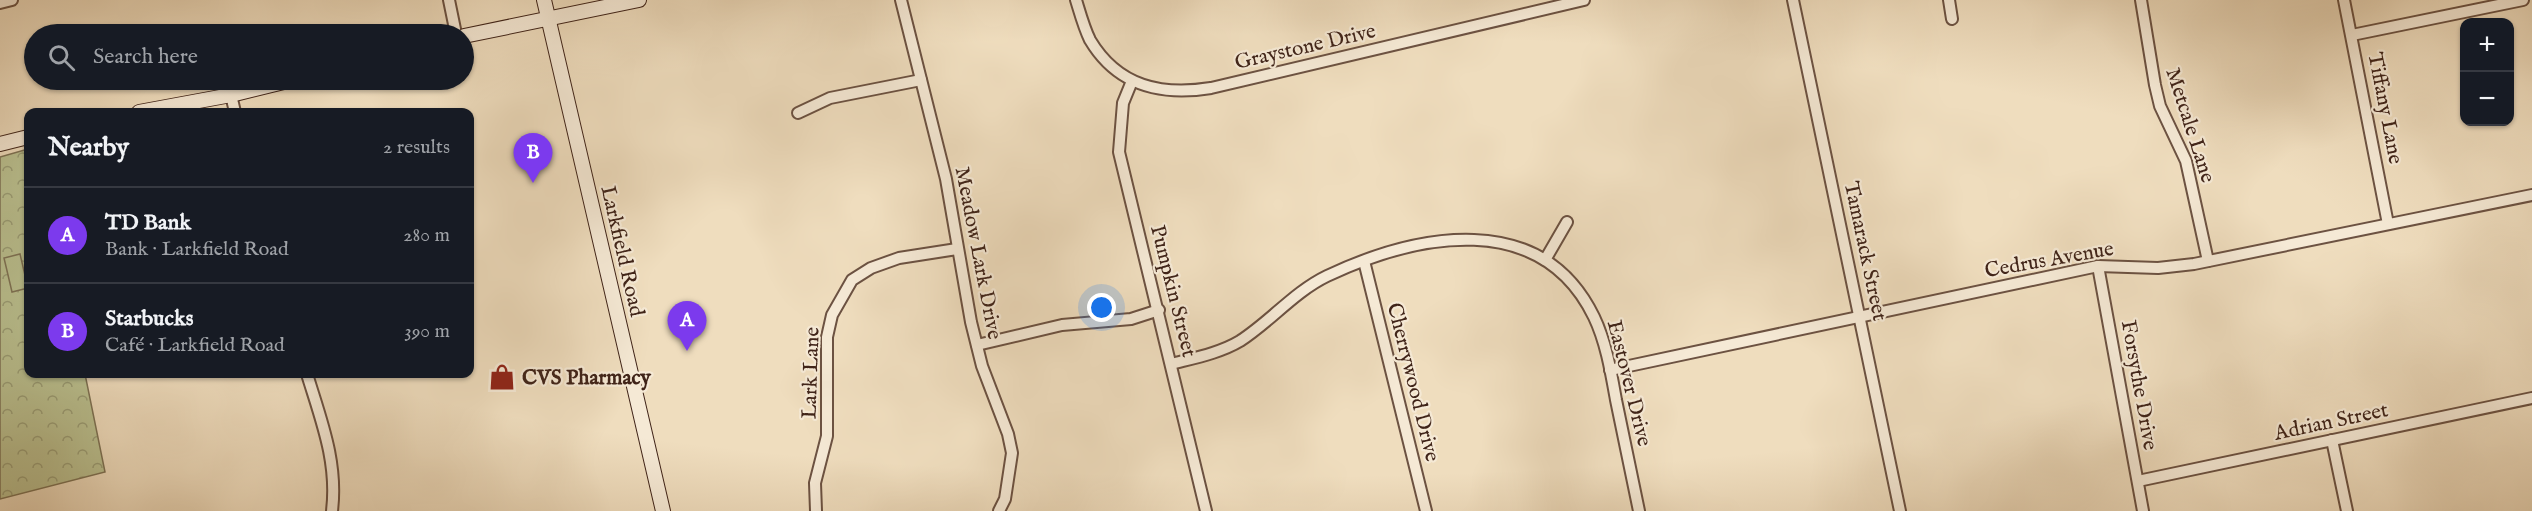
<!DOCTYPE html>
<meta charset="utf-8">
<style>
:root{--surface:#171b24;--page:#20242c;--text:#f1f3f6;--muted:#9ea1a6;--line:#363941;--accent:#7c3aed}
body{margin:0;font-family:"IM FELL English",serif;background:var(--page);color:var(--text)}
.controls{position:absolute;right:18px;top:18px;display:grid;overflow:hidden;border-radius:12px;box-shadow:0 2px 4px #0004}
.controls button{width:54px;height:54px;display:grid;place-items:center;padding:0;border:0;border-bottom:2px solid var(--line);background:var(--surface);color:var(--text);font:30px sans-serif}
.you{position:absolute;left:1102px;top:308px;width:21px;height:21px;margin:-15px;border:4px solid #fff;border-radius:50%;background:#1a73e8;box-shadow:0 0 0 9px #1a73e833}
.badge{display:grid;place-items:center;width:39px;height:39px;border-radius:50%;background:var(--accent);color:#fff;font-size:20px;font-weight:700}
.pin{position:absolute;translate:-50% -50px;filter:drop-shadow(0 2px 3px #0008)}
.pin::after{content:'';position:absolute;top:32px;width:21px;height:18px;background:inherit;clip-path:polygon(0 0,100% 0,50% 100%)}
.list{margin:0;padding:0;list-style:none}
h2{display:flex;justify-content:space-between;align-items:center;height:78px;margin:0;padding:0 24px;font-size:26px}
h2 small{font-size:20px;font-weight:400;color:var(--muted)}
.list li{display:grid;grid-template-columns:39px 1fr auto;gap:18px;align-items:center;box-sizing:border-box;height:96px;padding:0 24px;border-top:2px solid var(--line)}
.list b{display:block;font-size:22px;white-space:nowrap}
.list p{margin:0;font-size:20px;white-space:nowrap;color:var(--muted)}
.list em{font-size:20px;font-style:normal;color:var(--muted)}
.icon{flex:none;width:33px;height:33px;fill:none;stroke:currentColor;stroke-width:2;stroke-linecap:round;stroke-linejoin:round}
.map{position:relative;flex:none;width:2532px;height:511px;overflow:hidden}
.search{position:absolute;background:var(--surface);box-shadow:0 2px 4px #0004;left:24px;top:24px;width:450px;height:66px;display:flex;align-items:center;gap:15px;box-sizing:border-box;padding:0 21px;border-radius:33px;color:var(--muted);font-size:22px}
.panel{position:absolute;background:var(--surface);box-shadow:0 2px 4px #0004;left:24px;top:108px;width:450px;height:270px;border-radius:12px}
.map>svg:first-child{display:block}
.park{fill:url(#park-crowns);stroke:#7d7255;stroke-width:1.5}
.garden{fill:#bac191;stroke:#7d7255;stroke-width:1.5}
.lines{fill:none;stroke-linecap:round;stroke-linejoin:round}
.street-casing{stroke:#6c5242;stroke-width:14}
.secondary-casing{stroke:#402419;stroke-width:16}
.street{stroke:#f5e9d5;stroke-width:10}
.secondary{stroke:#f5e9d5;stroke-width:14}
.labels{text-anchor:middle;stroke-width:4.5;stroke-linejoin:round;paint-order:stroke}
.street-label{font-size:21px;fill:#402419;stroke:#f5e9d5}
.poi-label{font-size:21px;font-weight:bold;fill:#402419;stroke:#f5e9d5;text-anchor:start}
</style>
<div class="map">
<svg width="2532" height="511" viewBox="0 0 2532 511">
<defs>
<pattern id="park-crowns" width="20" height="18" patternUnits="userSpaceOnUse" patternTransform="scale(1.5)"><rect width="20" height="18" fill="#bac191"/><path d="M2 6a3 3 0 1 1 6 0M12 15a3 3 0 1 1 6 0" fill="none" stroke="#999d76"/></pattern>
</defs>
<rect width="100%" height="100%" fill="#efddbe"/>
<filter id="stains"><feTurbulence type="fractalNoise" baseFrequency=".00333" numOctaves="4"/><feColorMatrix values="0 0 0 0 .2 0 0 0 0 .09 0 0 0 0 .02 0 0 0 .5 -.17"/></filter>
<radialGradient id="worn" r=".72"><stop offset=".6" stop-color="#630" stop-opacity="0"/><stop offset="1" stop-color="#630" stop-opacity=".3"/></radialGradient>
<polygon class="park" points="28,149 28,374 85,374 105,472 0,499 0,157"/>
<polygon class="garden" points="20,254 28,288 12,292 4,258"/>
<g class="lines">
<g class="street-casing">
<g id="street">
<polyline points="449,0 456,34"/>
<polyline points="901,0 946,179 971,322 982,366 1008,434 1012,453 1005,499 999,511"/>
<path d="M1076 0C1080 13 1084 28 1090 40 1118 87 1162 96 1211 88L1584 0"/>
<polyline points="1793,0 1900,511"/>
<polyline points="1949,0 1952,19"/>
<polyline points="2141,0 2155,85 2160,106 2186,161 2208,261"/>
<polyline points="2344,0 2388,224"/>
<polyline points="0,3 12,0"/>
<polyline points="2352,35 2523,0"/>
<polyline points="1132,81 1123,103 1119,152 1206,511"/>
<polyline points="231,95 235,112"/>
<polyline points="798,113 830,98 921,80"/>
<polyline points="1545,260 1567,222"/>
<polyline points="1364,261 1426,511"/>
<polyline points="2098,266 2143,511"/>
<polyline points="977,345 1062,325 1131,319 1159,310"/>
<path d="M1171 364C1194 358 1220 353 1240 341 1271 321 1294 292 1327 276 1416 234 1541 208 1594 317 1606 342 1611 372 1616 400 1624 437 1631 474 1639 511"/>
<polyline points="1610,370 2098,266 2158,268 2194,264 2532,195"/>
<path d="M307 374C321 420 338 462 332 511"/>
<polyline points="2332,440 2347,511"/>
<polyline points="2138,481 2532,398"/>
<polyline points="816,511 815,483 827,436 827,337 832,315 852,280 871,268 899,258 957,249"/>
</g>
</g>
<g class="secondary-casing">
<g id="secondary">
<polyline points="544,0 663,511"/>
<polyline points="464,36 639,0"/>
<polyline points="139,112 231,95 292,80"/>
<polyline points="0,144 28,137"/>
</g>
</g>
<use href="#street" class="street"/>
<use href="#secondary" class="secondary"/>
</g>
<defs>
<g id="shop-bare" transform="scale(2.07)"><path d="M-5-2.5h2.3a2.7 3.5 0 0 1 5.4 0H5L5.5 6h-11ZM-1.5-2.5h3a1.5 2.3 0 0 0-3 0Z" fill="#8f2418" stroke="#f5e9d5" stroke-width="2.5" paint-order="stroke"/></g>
</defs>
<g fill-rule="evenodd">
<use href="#shop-bare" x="502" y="377"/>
</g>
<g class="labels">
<g class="street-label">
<text transform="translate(1305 46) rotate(-13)" y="7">Graystone Drive</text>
<text transform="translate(2386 108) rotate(79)" y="7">Tiffany Lane</text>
<text transform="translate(2191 125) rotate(72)" y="7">Metcale Lane</text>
<text transform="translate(623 251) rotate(77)" y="7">Larkfield Road</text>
<text transform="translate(1866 251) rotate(78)" y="7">Tamarack Street</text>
<text transform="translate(979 253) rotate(79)" y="7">Meadow Lark Drive</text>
<text transform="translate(2049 259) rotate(-10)" y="7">Cedrus Avenue</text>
<text transform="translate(1174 291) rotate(76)" y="7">Pumpkin Street</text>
<text transform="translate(810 373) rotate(-88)" y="7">Lark Lane</text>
<text transform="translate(1414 382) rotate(76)" y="7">Cherrywood Drive</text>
<text transform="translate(1630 383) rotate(76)" y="7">Eastover Drive</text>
<text transform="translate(2140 385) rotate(80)" y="7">Forsythe Drive</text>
<text transform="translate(2331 421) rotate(-12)" y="7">Adrian Street</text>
</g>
<g class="poi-label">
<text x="522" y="384">CVS Pharmacy</text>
</g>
</g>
<rect width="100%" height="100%" filter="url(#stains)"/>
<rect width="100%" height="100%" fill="url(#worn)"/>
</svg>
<div class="controls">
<button>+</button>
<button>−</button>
</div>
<div class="you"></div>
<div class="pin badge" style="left:687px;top:351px">A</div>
<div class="pin badge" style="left:533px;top:183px">B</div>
<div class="search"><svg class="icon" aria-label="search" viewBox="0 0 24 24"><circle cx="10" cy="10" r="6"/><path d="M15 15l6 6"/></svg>Search here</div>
<section class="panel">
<h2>Nearby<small>2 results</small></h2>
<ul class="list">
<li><span class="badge">A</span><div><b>TD Bank</b><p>Bank · Larkfield Road</p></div><em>280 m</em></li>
<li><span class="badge">B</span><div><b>Starbucks</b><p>Café · Larkfield Road</p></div><em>390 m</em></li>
</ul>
</section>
</div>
